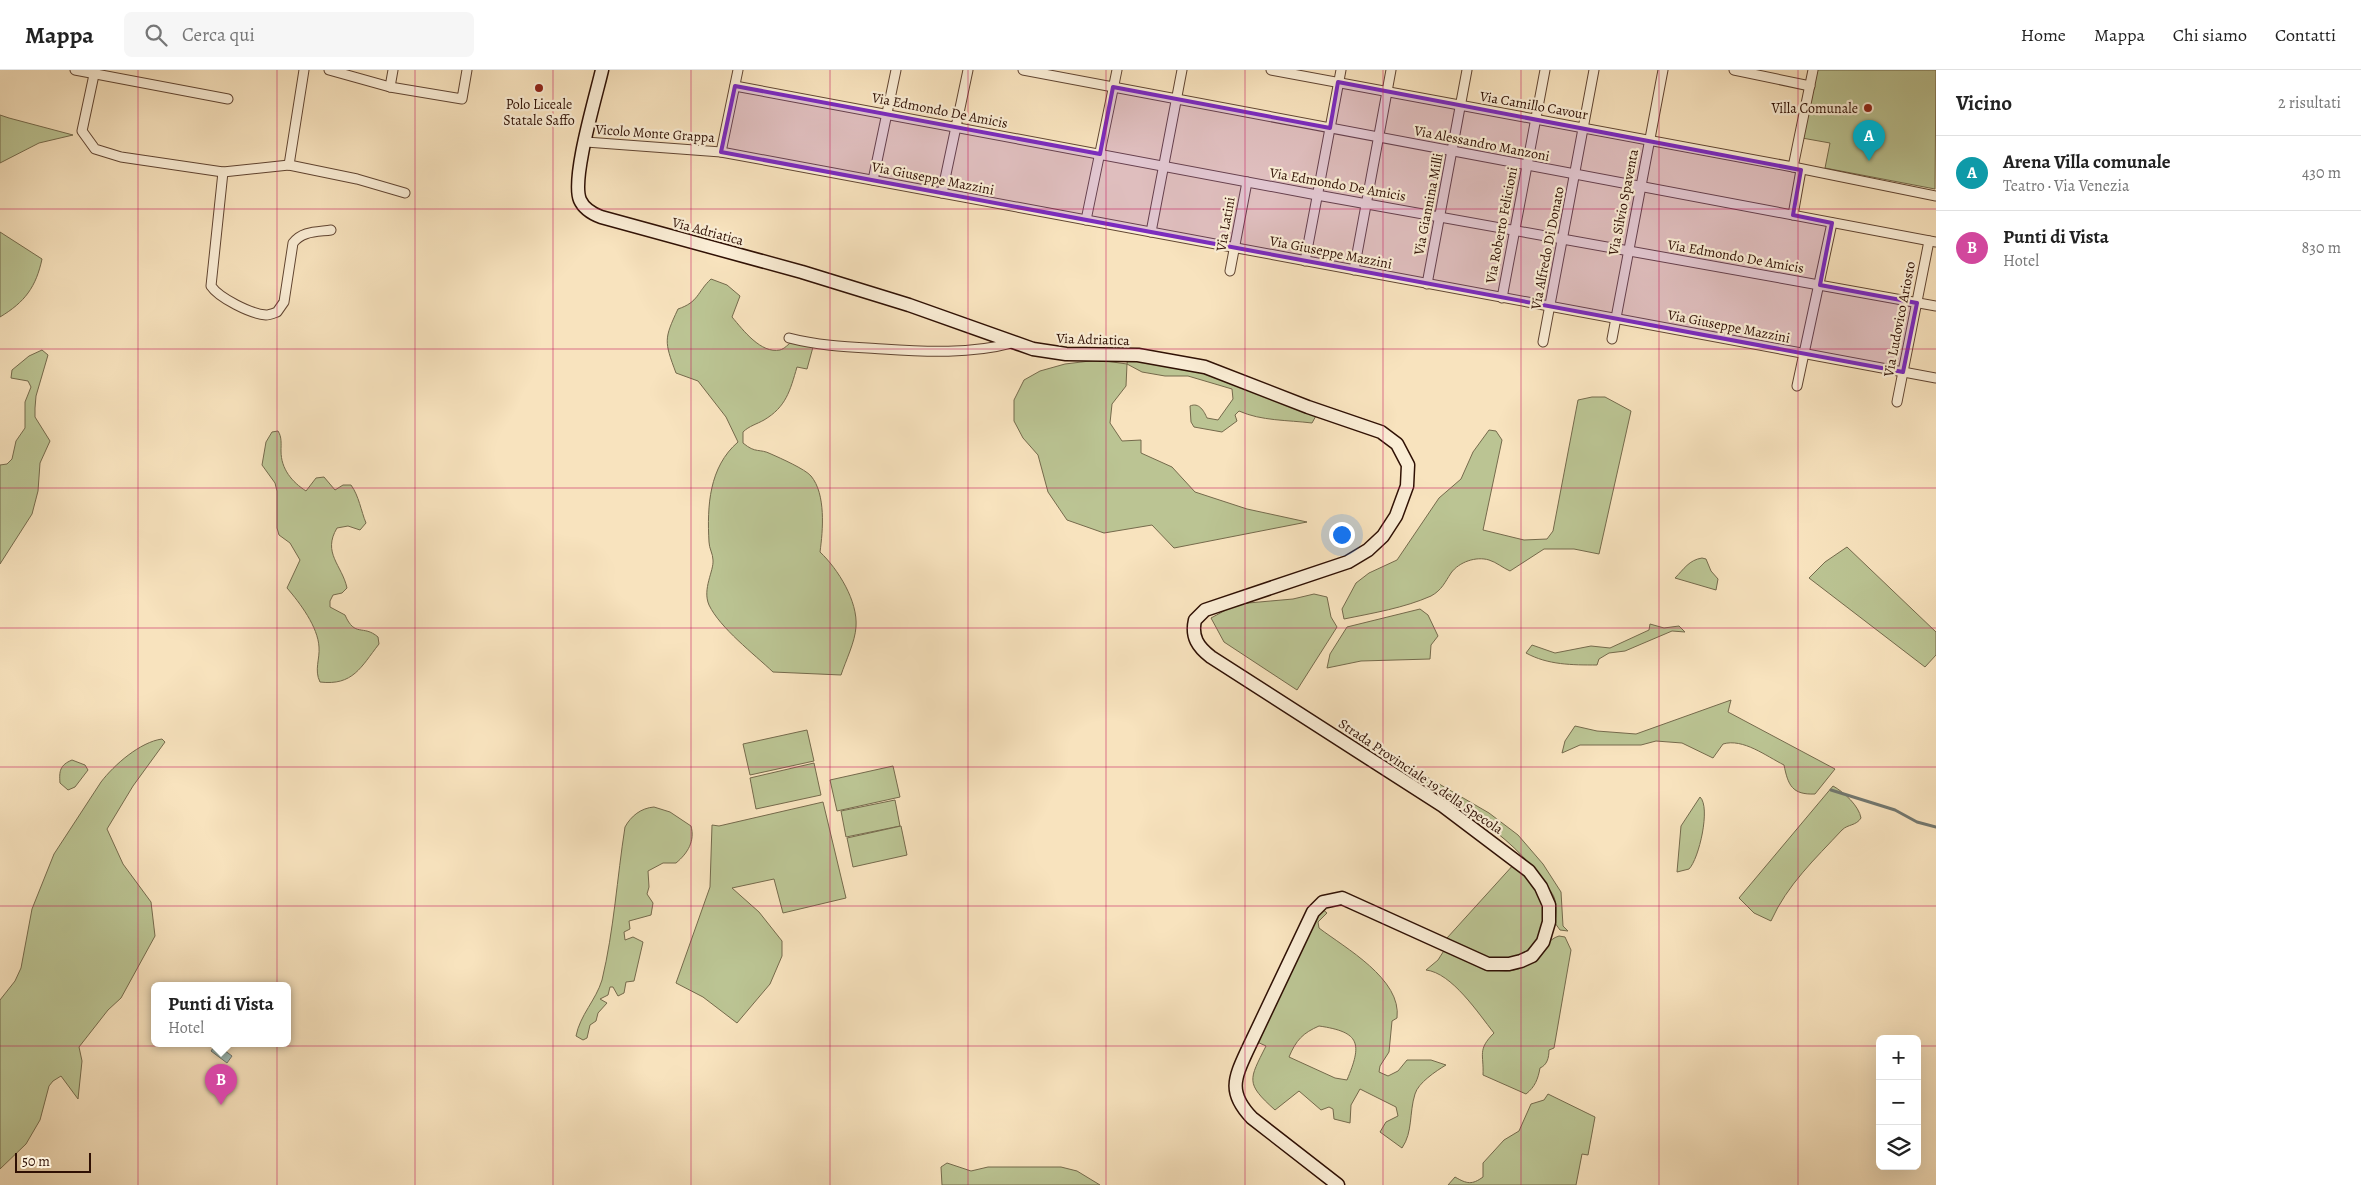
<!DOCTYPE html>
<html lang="it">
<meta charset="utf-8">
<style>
:root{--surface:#fff;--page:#f6f6f6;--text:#222;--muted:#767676;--line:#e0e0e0;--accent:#d93025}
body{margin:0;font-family:Alegreya,serif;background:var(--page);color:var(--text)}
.controls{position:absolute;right:15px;bottom:15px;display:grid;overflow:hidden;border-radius:8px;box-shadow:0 5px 20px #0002}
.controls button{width:45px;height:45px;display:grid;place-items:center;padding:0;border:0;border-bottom:1px solid var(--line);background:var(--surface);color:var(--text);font:25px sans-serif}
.scale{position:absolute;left:15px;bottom:12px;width:76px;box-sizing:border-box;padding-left:5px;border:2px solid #2f1004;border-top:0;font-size:14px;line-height:18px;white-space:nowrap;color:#2f1004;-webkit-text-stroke:4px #faedd5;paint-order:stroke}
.you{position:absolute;left:1341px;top:464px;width:18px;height:18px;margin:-12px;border:4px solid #fff;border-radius:50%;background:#1a73e8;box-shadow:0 0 0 8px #1a73e833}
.badge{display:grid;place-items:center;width:32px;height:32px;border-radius:50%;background:var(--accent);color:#fff;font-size:16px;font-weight:700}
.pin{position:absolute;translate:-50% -41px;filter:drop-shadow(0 1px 2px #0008)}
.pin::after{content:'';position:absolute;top:26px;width:18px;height:15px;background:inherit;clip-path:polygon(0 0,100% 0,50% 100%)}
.popup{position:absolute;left:151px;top:912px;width:140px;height:65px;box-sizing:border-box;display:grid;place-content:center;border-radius:8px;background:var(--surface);filter:drop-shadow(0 1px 4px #0005);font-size:16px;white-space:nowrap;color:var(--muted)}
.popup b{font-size:19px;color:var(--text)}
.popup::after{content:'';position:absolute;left:50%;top:100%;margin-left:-10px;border:10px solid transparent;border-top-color:var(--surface)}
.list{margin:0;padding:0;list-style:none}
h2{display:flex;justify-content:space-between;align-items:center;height:65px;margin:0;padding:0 20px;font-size:21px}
h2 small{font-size:16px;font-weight:400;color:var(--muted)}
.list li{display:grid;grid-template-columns:32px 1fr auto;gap:15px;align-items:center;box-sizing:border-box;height:75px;padding:0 20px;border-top:1px solid var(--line)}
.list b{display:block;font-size:19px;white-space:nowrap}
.list p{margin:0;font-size:16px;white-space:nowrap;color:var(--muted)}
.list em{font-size:16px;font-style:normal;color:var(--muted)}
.icon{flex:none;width:28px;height:28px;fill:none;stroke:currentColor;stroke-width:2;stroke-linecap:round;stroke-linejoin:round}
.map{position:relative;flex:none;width:1936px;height:1115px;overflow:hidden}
header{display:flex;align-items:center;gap:30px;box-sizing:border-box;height:70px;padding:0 25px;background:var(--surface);border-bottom:1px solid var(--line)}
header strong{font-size:24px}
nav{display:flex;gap:28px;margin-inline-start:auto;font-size:18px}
.search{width:350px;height:45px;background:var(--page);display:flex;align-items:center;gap:12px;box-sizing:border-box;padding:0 18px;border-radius:8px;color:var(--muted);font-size:19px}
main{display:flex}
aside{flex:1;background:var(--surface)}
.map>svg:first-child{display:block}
.green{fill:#bbc493;stroke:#756a4c;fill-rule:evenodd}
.water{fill:#9fbdb8;stroke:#727870}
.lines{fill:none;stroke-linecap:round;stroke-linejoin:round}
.stream{stroke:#727870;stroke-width:3}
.street-casing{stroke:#614532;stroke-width:11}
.secondary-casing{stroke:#2f1004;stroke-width:15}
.street{stroke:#faedd5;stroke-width:9}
.secondary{stroke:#faedd5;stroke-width:12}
.marked{fill:#7b2cbf;fill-opacity:0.2;stroke:#7b2cbf;stroke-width:4;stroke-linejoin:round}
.grid{fill:none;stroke:#c2185b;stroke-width:1;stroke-opacity:0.55}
.poi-dot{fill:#8f2418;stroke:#faedd5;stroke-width:2}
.labels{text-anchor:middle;stroke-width:4.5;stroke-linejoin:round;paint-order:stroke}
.poi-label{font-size:14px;fill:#2f1004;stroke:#faedd5}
.street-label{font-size:14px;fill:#2f1004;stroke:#faedd5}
</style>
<header>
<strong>Mappa</strong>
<div class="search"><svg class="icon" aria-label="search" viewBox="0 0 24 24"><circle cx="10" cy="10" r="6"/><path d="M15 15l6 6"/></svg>Cerca qui</div>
<nav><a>Home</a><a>Mappa</a><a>Chi siamo</a><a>Contatti</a></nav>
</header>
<main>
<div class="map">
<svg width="1936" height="1115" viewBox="0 0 1936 1115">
<rect width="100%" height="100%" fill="#f8e3be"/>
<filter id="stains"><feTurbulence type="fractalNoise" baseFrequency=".004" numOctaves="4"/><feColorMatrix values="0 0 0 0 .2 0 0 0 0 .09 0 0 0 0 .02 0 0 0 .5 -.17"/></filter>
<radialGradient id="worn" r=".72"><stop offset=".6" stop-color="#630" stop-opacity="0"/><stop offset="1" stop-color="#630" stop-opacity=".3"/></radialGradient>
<g class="green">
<polygon points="1816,0 1936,0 1935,119 1825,98 1830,73 1802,68"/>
<polygon points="0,45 9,48 73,65 39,73 0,93"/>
<path d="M0 162 42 189C36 217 25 232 0 247Z"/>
<path d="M711 209 727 215 740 226 732 247C743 260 761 284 780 280 784 279 789 274 792 271L813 277 807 299 797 297C790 321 786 337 764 350 757 354 749 356 743 362V373C756 384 759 378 771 384 780 388 805 399 811 406 826 424 823 460 820 482 838 499 858 531 856 557 855 572 846 590 841 605L773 602C754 584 720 558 709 535 702 519 714 501 713 490 713 484 709 478 709 472 707 436 709 397 738 372L726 347 698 311 676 303C664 271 664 269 678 239 699 232 697 222 711 209Z"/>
<polygon points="42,280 48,285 36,326 35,338 35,347 50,371 40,393 38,421 32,444 0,494 0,395 7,394 12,389 16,371 25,358 25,332 31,317 28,311 11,308 12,300 29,286"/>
<path d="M1128 286 1181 293 1317 344 1312 353C1288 350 1261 351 1239 341L1235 345 1237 351 1222 362 1194 357 1191 352 1190 336C1199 332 1204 341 1207 348L1218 350 1233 329 1232 319 1188 306H1165L1142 302 1127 294 1126 316 1112 334 1110 353 1122 371 1141 370V383L1172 397 1195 422 1247 439 1307 452 1174 478 1152 455 1104 463 1067 450 1048 422 1038 385 1023 368 1014 351V330L1024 310 1040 301 1065 294 1098 290 1127 294Z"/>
<path d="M1592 327H1605L1631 341 1599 484 1574 479H1544L1510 501C1503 498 1496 492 1489 490 1476 486 1459 492 1451 503 1445 512 1442 520 1431 526 1404 538 1373 543 1344 549L1342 539 1356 513 1369 503 1397 490 1439 428 1461 409 1473 382 1489 360 1496 361 1502 370 1483 460 1524 470 1547 469 1553 461 1578 330Z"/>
<path d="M278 361C282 367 281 374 281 381 281 399 292 412 306 421L316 408 324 407 335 420 343 415H351C359 426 361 441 366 453L360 460 348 456 337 458C322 483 342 495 347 518L342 523 333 525 330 531V537L345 545C355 568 363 554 378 567L379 574C361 597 353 616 320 612 314 600 320 589 319 577 318 557 300 533 287 518L300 490 290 473 279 465 277 458V421L275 413 262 395 266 372 272 362Z"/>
<polygon points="1847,477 1936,562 1936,585 1925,597 1809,508 1825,492"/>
<path d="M1702 488 1706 489 1711 501 1718 509 1716 520 1675 508C1684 499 1689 490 1702 488Z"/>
<polygon points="1314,524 1327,527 1331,547 1337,557 1297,620 1224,572 1211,548 1237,534 1293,529"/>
<polygon points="1420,539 1428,545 1438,566 1431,575 1430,589 1361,591 1327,598 1330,584 1347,557"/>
<path d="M1650 554 1664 558 1679 556 1685 562 1672 561 1625 581 1609 583 1599 589 1597 595C1572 595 1548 595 1526 583L1532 575 1555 583 1591 576 1610 578 1649 560Z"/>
<path d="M1731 630 1728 642 1835 699 1815 724C1792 725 1788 715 1784 695 1766 686 1743 668 1723 674L1713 688 1682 673 1656 671 1641 675H1580L1562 683 1565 671 1575 656 1597 661 1636 664Z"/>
<polygon points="807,660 814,691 750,705 743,674"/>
<path d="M162 669 165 672 133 716 107 759 123 794 151 832 155 866 121 928 108 940 79 977 82 991 78 1029 61 1006 53 1011 49 1016 40 1050 26 1074 0 1099V930L15 911 21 898 32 839 54 784 101 712C114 695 140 672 162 669Z"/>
<path d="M1391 686 1489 743 1518 765 1543 794 1561 822 1563 856 1568 861 1560 860 1555 853C1556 845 1557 835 1554 827 1552 822 1548 818 1545 814 1510 761 1447 729 1395 695Z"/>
<path d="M72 690 85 695 88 700 75 717 68 720 60 713C59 701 60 695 72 690Z"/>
<polygon points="814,693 821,725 756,739 750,708"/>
<polygon points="893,696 900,727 837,741 830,710"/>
<path d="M1833 716C1844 722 1859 736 1861 748 1856 756 1848 754 1842 760 1815 789 1787 815 1771 851L1754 843 1739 828Z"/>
<path d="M1700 727C1711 737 1699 789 1689 799L1677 802 1681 756Z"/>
<polygon points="895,730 900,756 846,767 841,741"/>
<polygon points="823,732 846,828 783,843 774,809 732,818 759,842 782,871 782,886 770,914 737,953 703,927 676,913 710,817 712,755 719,756"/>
<path d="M654 737 670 742 691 756C695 771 688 783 676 793H663L648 801 649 817 647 824 653 833 651 845 629 851 630 859 624 862 625 870 633 867 643 872 634 911 626 912 624 923 618 926 613 917H610L608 925 600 929 607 933 598 943 596 951 590 955 587 968 583 970 576 966C580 945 596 930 602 910 614 860 617 808 625 757 631 746 641 738 654 737Z"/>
<polygon points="901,756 907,785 853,797 847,768"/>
<path d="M1515 793C1525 804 1536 816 1541 831 1551 861 1529 892 1497 889 1480 888 1462 876 1447 868Z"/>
<path d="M1321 838 1327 843 1318 852 1319 858C1345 878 1402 909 1397 948L1392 951 1389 982 1380 996 1379 1002 1388 1006 1398 1001 1407 990H1431L1446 995C1436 1001 1418 1013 1415 1024 1409 1043 1413 1062 1402 1078L1380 1062 1386 1052 1398 1046 1396 1037 1360 1019 1351 1035 1350 1053 1334 1049 1333 1039 1329 1037 1321 1040 1299 1021 1275 1040C1245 1013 1249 1010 1266 976L1255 971ZM1319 956C1361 962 1362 974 1347 1010L1335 1008 1289 987C1296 970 1303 963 1319 956Z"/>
<path d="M1559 866 1565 867 1571 880 1554 978 1549 980C1549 988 1547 995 1540 998 1538 1009 1535 1017 1526 1024L1483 1005C1484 984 1477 980 1494 963 1478 943 1452 903 1426 900L1438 890 1445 879C1470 891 1507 915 1533 890 1541 882 1548 869 1559 866Z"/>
<path d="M1548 1024 1595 1047 1588 1085 1582 1084 1576 1115H1448L1455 1107C1467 1114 1472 1115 1483 1107V1093L1504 1070 1519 1061 1531 1034 1544 1030Z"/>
<polygon points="947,1093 971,1101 988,1097 1061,1097 1077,1101 1100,1115 942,1115 941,1097"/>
</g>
<polygon class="water" points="216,974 232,986 227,993 211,981"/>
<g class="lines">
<polyline class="stream" points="1831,720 1895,740 1917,752 1936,757"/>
<g class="street-casing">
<g id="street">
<polyline points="75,0 228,29"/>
<polyline points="95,0 82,61 95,79 121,87 223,102 289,95 357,109 405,123"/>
<polyline points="329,0 390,17 462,29 467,0"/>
<polyline points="1023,0 1936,172"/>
<polyline points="1271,0 1793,97 1936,126"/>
<polyline points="1734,0 1810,16"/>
<polyline points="735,16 1317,125 1936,236"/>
<polyline points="390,17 393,0"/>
<polyline points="586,72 721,82 1936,308"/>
<polyline points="721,82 738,0"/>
<polyline points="289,95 304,0"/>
<polyline points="1793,97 1813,0"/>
<path d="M223 102 211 216C219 228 251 244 266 245 269 245 274 243 277 242L284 232 293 173C302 161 316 162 331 160"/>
<polyline points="873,110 896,0"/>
<polyline points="942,123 968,0"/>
<polyline points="1793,145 1801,100"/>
<polyline points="1086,150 1117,0"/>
<polyline points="1151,162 1182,0"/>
<polyline points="1305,191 1341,0"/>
<polyline points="1354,200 1391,0"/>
<polyline points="1230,201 1247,112"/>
<polyline points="1427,214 1467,0"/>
<polyline points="1502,228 1545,0"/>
<path d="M789 268C820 276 851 277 883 279 926 282 971 284 1012 273"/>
<polyline points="1612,269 1663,0"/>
<polyline points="1543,272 1594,0"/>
<polyline points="1797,316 1832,153"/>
<polyline points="1897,332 1929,171"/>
</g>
</g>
<g class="secondary-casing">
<path id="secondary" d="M602 0C596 26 571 109 580 130 584 139 593 144 601 147L802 202 909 235 1033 279 1066 284 1138 285 1205 297 1308 337 1381 362 1397 374 1408 395 1407 416 1396 446 1383 466 1368 480 1348 492 1205 540 1195 550C1191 567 1198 577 1211 587L1443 736 1529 801 1541 817 1549 835V852L1543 872 1532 886 1521 891 1509 894H1488L1342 828 1323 832 1313 842 1247 981C1234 1009 1228 1023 1252 1048L1338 1115"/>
</g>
<use href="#street" class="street"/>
<use href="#secondary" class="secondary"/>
</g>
<path class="marked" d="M1338 12 1801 100 1793 145 1832 153 1820 215 1917 233 1903 302 721 82 735 16 1100 84 1113 17 1330 58Z"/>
<path class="grid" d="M138 0V1115M277 0V1115M415 0V1115M553 0V1115M691 0V1115M830 0V1115M968 0V1115M1106 0V1115M1245 0V1115M1383 0V1115M1521 0V1115M1659 0V1115M1798 0V1115M0 139H1936M0 279H1936M0 418H1936M0 558H1936M0 697H1936M0 836H1936M0 976H1880M1917 976H1936"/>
<g class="poi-dot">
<circle cx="539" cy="18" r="5"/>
<circle cx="1868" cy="38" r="5"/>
</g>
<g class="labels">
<g class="poi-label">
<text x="539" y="39">Polo Liceale<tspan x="539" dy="16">Statale Saffo</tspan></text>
<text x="1858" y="43" text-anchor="end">Villa Comunale</text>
</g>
<g class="street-label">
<text transform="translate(1534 35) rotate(10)" y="5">Via Camillo Cavour</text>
<text transform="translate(940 40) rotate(11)" y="5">Via Edmondo De Amicis</text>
<text transform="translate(655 63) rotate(4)" y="5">Vicolo Monte Grappa</text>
<text transform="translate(1482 73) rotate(11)" y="5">Via Alessandro Manzoni</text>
<text transform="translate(933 108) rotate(11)" y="5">Via Giuseppe Mazzini</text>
<text transform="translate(1338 114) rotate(10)" y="5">Via Edmondo De Amicis</text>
<text transform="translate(1623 132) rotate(-79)" y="5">Via Silvio Spaventa</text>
<text transform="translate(1428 134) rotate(-79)" y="5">Via Giannina Milli</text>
<text transform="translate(1225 154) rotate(-80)" y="5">Via Latini</text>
<text transform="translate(1501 155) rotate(-79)" y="5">Via Roberto Felicioni</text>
<text transform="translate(708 161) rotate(15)" y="5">Via Adriatica</text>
<text transform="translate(1547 178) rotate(-79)" y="5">Via Alfredo Di Donato</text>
<text transform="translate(1331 182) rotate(11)" y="5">Via Giuseppe Mazzini</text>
<text transform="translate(1736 186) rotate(10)" y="5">Via Edmondo De Amicis</text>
<text transform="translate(1899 249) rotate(-79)" y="5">Via Ludovico Ariosto</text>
<text transform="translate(1729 256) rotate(11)" y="5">Via Giuseppe Mazzini</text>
<text transform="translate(1093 269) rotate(2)" y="5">Via Adriatica</text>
<text transform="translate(1421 706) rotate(34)" y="5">Strada Provinciale 19 della Specola</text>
</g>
</g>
<rect width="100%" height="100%" filter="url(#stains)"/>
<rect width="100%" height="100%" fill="url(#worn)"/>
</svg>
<div class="controls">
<button>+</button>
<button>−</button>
<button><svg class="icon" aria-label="layers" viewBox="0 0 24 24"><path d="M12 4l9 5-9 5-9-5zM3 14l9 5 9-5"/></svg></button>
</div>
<div class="scale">50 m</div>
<div class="you"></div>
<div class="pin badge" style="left:1869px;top:91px;background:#0f9aa8">A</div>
<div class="pin badge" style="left:221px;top:1035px;background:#d1479c">B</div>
<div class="popup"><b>Punti di Vista</b>Hotel</div>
</div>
<aside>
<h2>Vicino<small>2 risultati</small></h2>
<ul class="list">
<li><span class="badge" style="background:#0f9aa8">A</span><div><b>Arena Villa comunale</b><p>Teatro · Via Venezia</p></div><em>430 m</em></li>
<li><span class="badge" style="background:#d1479c">B</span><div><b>Punti di Vista</b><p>Hotel</p></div><em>830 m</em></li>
</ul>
</aside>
</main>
